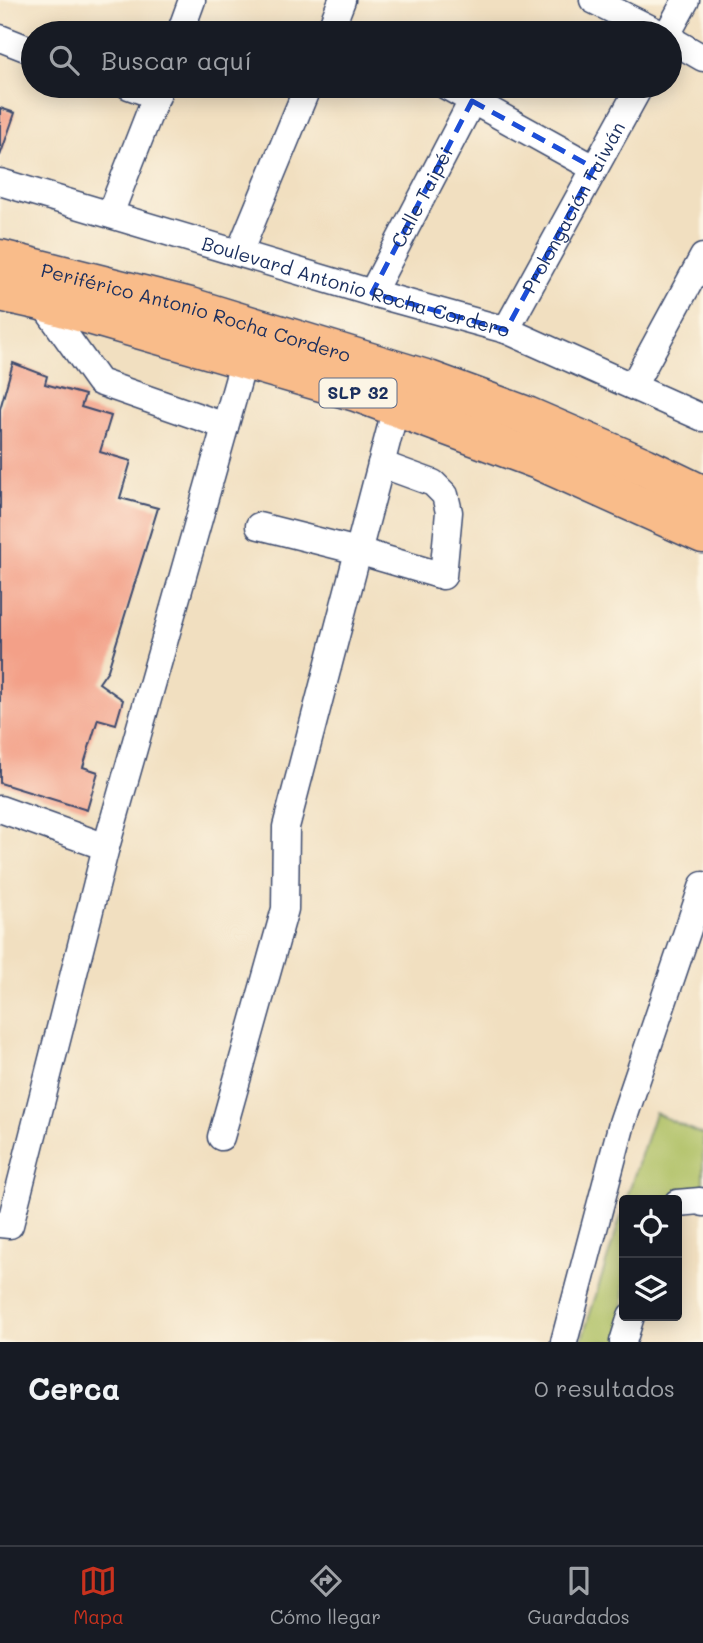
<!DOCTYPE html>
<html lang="es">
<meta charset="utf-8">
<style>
:root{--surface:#171b24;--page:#242831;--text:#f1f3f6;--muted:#9ea1a6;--line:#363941;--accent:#c8321e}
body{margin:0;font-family:Mali,sans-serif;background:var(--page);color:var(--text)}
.controls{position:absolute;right:21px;bottom:21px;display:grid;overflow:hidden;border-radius:7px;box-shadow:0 4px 18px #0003}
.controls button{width:63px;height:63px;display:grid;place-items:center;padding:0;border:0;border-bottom:2px solid var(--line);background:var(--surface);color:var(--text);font:35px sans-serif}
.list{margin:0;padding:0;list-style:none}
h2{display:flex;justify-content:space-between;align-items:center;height:91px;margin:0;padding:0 28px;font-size:30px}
h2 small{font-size:23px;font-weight:400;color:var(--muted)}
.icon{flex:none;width:38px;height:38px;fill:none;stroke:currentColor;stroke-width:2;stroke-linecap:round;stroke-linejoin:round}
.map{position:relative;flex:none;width:703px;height:1342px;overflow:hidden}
.search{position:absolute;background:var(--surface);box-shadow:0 4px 18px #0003;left:21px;right:21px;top:21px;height:77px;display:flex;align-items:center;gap:18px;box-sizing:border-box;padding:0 24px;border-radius:38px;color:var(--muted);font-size:26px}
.sheet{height:203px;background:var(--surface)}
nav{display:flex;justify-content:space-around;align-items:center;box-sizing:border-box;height:98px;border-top:2px solid var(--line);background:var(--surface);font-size:19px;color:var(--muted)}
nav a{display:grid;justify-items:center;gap:4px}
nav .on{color:var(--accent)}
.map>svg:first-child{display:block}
.green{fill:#aec063;stroke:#647860;stroke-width:2}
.building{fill:#f3a088}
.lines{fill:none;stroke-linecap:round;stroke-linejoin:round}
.minor-casing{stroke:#3b496d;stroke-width:29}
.highway-casing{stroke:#3b496d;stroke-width:41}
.minor{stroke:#fff;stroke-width:26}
.highway{stroke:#f9bc8a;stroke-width:38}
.marked{fill:none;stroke:#1d4ed8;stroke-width:5;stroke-dasharray:14 9;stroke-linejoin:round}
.labels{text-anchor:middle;stroke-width:6;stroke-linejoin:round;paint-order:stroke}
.shield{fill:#fcf5e5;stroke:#5e6a86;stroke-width:2}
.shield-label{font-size:18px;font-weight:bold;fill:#1b2f5e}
.street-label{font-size:19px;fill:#1b2f5e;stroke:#fcf5e5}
</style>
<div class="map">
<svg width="703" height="1342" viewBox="0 0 703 1342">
<rect width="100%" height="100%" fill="#fcf5e5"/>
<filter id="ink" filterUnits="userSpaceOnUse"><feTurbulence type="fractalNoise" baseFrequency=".0143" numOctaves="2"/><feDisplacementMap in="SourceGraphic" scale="14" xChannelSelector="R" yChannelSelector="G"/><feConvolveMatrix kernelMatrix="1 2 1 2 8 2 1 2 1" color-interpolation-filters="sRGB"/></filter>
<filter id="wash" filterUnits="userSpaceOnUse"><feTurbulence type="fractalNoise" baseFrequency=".00686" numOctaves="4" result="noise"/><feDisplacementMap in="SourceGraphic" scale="28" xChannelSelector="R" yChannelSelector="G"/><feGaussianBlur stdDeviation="1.57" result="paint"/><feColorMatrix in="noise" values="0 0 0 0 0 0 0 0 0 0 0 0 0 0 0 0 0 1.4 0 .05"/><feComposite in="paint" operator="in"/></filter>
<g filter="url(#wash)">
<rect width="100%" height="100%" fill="#f1dfc0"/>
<g class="green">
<polygon points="655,1113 703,1135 703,1197 672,1200 626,1200"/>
<polygon points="624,1207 624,1316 619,1342 581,1342"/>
</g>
<g id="blocks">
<g class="building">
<polygon points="0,108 15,113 0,156"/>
<polygon points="13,363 47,376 45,384 85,395 81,407 111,416 100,452 131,461 120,498 158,508 108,670 99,683 123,700 116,724 98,719 83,767 98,772 87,810 0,783 0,409"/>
</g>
</g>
</g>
<g filter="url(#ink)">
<use href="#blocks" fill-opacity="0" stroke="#3b496d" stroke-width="2"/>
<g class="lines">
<g class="minor-casing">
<g id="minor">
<polyline points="593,0 659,33"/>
<polyline points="180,33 192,0"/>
<polyline points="329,33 342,0"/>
<polyline points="668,33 686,0"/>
<polyline points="0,38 33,51"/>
<polyline points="670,39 703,58"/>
<polyline points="129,86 157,96"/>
<polyline points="446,86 594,168"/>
<path id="s1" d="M0 182 372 293 506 330 703 418"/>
<polyline points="110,214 160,86"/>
<polyline points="239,253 308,86"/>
<path id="s2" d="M372 293 472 101"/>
<polyline points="41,301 99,382 225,426"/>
<path id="s3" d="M506 330 640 86"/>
<polyline points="633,386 703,257"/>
<polyline points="259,526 358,551 443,576 449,512 445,495 433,483 381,464"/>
<polyline points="0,809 106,847"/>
<polyline points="221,1137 285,909 286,827 396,407"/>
<polyline points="677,1203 700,1201 703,1203"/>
<polyline points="0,1224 10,1225 106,847 244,360"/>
<polyline points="564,1342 622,1123 703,885"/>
<polyline points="623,1342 631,1316"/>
</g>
</g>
<g class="highway-casing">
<g id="highway">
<path id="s4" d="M0 259 190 307 429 380 527 416 645 467 703 495"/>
<polyline points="0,292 41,301 356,392 538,460 703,534"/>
</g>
</g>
<use href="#minor" class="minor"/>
<use href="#highway" class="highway"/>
</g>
</g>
<path class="marked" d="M472 101 594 168 506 330 372 293Z"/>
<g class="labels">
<rect class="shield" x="319.5" y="378.5" width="77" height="29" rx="5"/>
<g class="shield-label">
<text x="358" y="399">SLP 32</text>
</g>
<g class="street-label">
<text dy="7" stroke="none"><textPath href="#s2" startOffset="108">Calle Taipéi</textPath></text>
<text dy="7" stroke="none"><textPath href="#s3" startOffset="140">Prolongación Taiwán</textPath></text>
<text dy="7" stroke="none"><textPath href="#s1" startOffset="371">Boulevard Antonio Rocha Cordero</textPath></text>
<text dy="7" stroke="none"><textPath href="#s4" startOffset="203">Periférico Antonio Rocha Cordero</textPath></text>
</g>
</g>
</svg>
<div class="controls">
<button><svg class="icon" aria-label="locate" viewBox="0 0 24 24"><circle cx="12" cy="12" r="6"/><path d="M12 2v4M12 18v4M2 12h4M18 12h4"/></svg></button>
<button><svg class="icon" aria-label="layers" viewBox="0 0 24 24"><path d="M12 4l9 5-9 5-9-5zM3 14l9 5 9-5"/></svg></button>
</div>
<div class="search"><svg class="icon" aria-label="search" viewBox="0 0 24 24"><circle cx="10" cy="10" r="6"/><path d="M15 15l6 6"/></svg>Buscar aquí</div>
</div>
<section class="sheet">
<h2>Cerca<small>0 resultados</small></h2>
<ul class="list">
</ul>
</section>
<nav>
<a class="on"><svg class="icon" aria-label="map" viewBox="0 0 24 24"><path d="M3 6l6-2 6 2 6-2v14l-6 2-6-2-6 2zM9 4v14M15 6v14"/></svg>Mapa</a>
<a><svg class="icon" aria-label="directions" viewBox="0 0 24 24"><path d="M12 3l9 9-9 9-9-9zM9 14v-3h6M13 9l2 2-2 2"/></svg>Cómo llegar</a>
<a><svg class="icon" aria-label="saved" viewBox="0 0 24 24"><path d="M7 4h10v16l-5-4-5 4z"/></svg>Guardados</a>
</nav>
